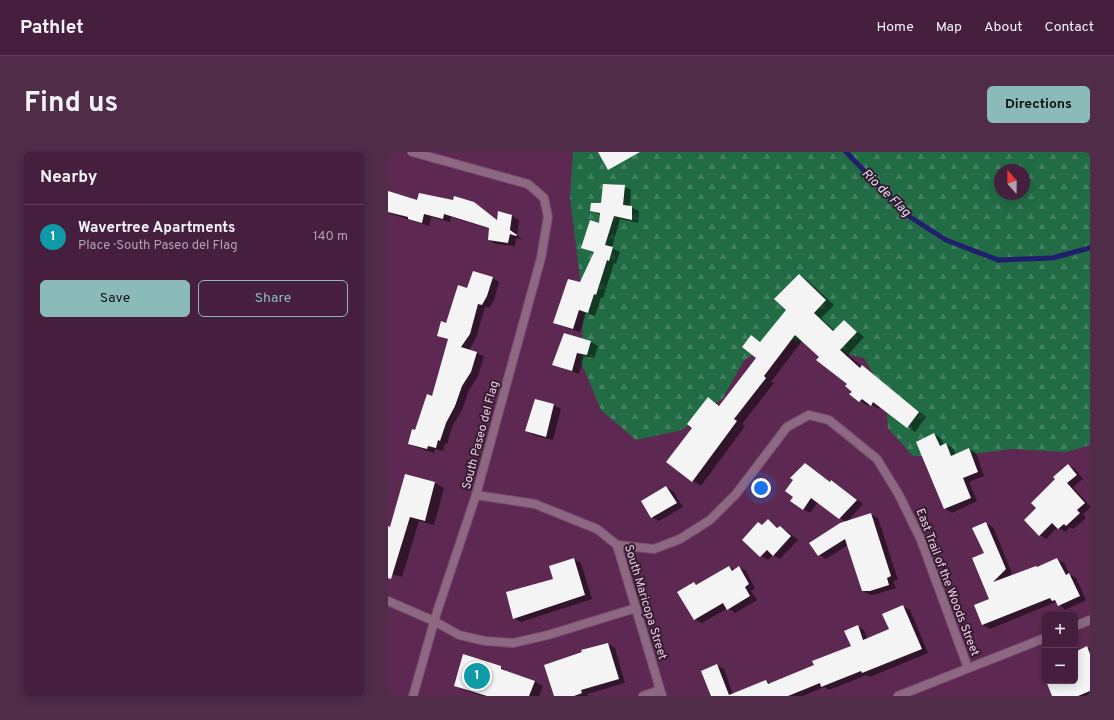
<!DOCTYPE html>
<meta charset="utf-8">
<style>
:root{--surface:#461f3e;--page:#502c49;--text:#f1f3f6;--muted:#b0a2b0;--line:#5e3d58;--accent:#8bbbb9}
body{margin:0;font-family:Overpass,sans-serif;background:var(--page);color:var(--text)}
.controls{position:absolute;right:12px;bottom:12px;display:grid;overflow:hidden;border-radius:6px;box-shadow:0 2px 10px #0003}
.controls button{width:36px;height:36px;display:grid;place-items:center;padding:0;border:0;border-bottom:1px solid var(--line);background:var(--surface);color:var(--text);font:20px sans-serif}
.compass{position:absolute;left:606px;top:12px;width:36px;height:36px;border-radius:50%;background:var(--surface);box-shadow:0 2px 10px #0003;rotate:339deg}
.you{position:absolute;left:373px;top:336px;width:14px;height:14px;margin:-10px;border:3px solid #fff;border-radius:50%;background:#1a73e8;box-shadow:0 0 0 6px #1a73e833}
.badge{display:grid;place-items:center;width:26px;height:26px;border-radius:50%;background:var(--accent);color:#fff;font-size:13px;font-weight:700}
.pin{position:absolute;translate:-50% -50%;border:2px solid #fff;box-shadow:0 1px 4px #0006}
.list{margin:0;padding:0;list-style:none}
h2{display:flex;justify-content:space-between;align-items:center;height:52px;margin:0;padding:0 16px;font-size:17px}
h2 small{font-size:13px;font-weight:400;color:var(--muted)}
.list li{display:grid;grid-template-columns:26px 1fr auto;gap:12px;align-items:center;box-sizing:border-box;height:64px;padding:0 16px;border-top:1px solid var(--line)}
.list b{display:block;font-size:15px;white-space:nowrap}
.list p{margin:0;font-size:13px;white-space:nowrap;color:var(--muted)}
.list em{font-size:13px;font-style:normal;color:var(--muted)}
.actions{display:flex;gap:8px;padding:12px 16px}
.actions a{flex:1;padding:9px 0;border:1px solid var(--accent);border-radius:6px;text-align:center;font-size:14px;color:var(--accent)}
.actions .main{background:var(--accent);color:#111}
.map{position:relative;flex:none;width:702px;height:544px;overflow:hidden;border-radius:6px}
header{display:flex;align-items:center;gap:24px;box-sizing:border-box;height:56px;padding:0 20px;background:var(--surface);border-bottom:1px solid var(--line)}
header strong{font-size:19px}
nav{display:flex;gap:22px;margin-inline-start:auto;font-size:14px}
.intro{display:flex;align-items:center;justify-content:space-between;box-sizing:border-box;height:96px;padding:0 24px}
h1{margin:0;font-size:28px}
.button{padding:10px 18px;border-radius:6px;background:var(--accent);color:#111;font-size:14px;font-weight:700}
main{display:flex;gap:24px;padding:0 24px}
aside{flex:1;background:var(--surface);border-radius:6px;box-shadow:0 2px 10px #0003}
.map>svg:first-child{display:block}
.forest{fill:url(#forest-firs);fill-rule:evenodd}
.shadow{fill:#0007}
.lines{fill:none;stroke-linecap:round;stroke-linejoin:round}
.stream{stroke:#211e6e;stroke-width:5}
.building{fill:#f4f4f4}
.service-casing{stroke:#7a4a6f;stroke-width:10}
.minor-casing{stroke:#7a4a6f;stroke-width:10}
.service{stroke:#8c6882;stroke-width:8}
.minor{stroke:#8c6882;stroke-width:8}
.labels{text-anchor:middle;stroke-width:4;stroke-linejoin:round;paint-order:stroke}
.street-label{font-size:12px;fill:#eccce3;stroke:#351d2f}
.water-label{font-size:13px;font-style:italic;fill:#dadff6;stroke:#351d2f}
</style>
<header>
<strong>Pathlet</strong>
<nav><a>Home</a><a>Map</a><a>About</a><a>Contact</a></nav>
</header>
<div class="intro"><h1>Find us</h1><a class="button">Directions</a></div>
<main>
<aside>
<h2>Nearby<small></small></h2>
<ul class="list">
<li><span class="badge" style="background:#0f9aa8">1</span><div><b>Wavertree Apartments</b><p>Place · South Paseo del Flag</p></div><em>140 m</em></li>
</ul>
<div class="actions"><a class="main">Save</a><a>Share</a></div>
</aside>
<div class="map">
<svg width="702" height="544" viewBox="0 0 702 544">
<defs>
<pattern id="forest-firs" width="22" height="20" patternUnits="userSpaceOnUse"><rect width="22" height="20" fill="#226c45"/><path d="M5 1l3.5 6h-7zM16 11l3.5 6h-7z" fill="#428060"/></pattern>
</defs>
<rect width="100%" height="100%" fill="#5d2952"/>
<path class="forest" d="M185 0H702V293L678 300 625 297 569 304H525L500 276 498 244 476 206 394 185 356 208 335 246 294 278 248 288 213 258 193 210 196 157 182 46ZM612 18H636V42H612Z"/>
<g class="shadow">
<polygon points="236,34 243,38 242,55 251,59 250,71 232,67 224,96 232,100 228,112 226,111 215,146 213,145 207,164 198,161 192,180 173,174 166,170 192,131 206,101 194,95 211,72 212,63 203,58 214,52"/>
<polygon points="0,40 30,49 66,49 85,51 110,68 124,64 131,68 129,83 135,88 128,86 127,94 108,92 101,88 102,77 63,65 62,70 43,65 41,74 0,61"/>
<polygon points="411,123 419,128 446,153 433,166 447,179 456,169 476,185 460,203 538,265 527,280 493,255 491,257 482,252 480,254 472,249 463,242 465,239 460,232 414,189 383,230 386,231 354,272 357,274 313,334 305,329 305,276 321,246 332,254 370,206 363,184 373,190 399,158"/>
<polygon points="104,126 111,130 106,148 101,156 97,155 88,186 81,198 96,204 90,224 81,238 74,258 64,275 59,292 57,291 55,299 47,297 46,301 28,295 21,291 44,245 61,188 50,183 79,137"/>
<polygon points="203,190 210,194 206,207 196,204 191,222 166,213"/>
<polygon points="147,248 166,253 173,257 165,288 145,283 139,279"/>
<polygon points="546,282 553,286 556,293 558,292 565,296 568,303 581,297 588,301 596,324 581,330 589,349 564,361 557,357 529,290"/>
<polygon points="417,312 443,330 450,333 475,352 459,370 483,362 490,366 510,428 505,429 508,436 489,442 482,443 475,439 460,393 438,407 431,403 458,370 430,350 422,361 415,357"/>
<polygon points="680,313 687,317 695,327 685,335 702,354 702,356 695,362 698,366 685,377 682,375 677,380 670,375 658,387 652,383 650,356"/>
<polygon points="17,323 47,331 56,336 46,373 31,369 14,425 0,421 0,375 3,376"/>
<polygon points="278,335 285,339 295,355 271,369 264,365"/>
<polygon points="380,368 391,376 392,375 399,379 410,388 392,407 385,403 380,408 373,404 375,374"/>
<polygon points="598,371 605,375 624,421 620,426 650,416 669,407 676,411 682,423 688,426 698,448 677,458 668,450 602,477 595,473 588,453 603,448 598,402"/>
<polygon points="186,407 193,411 204,447 133,470 126,466"/>
<polygon points="341,415 347,418 351,415 358,419 367,436 363,439 369,448 347,461 340,456 314,471 307,467 291,440 306,431 310,433"/>
<polygon points="515,454 522,458 540,501 482,525 479,523 441,538 436,535 415,544 321,544 324,543 329,513 336,517 345,542 378,529 383,532 427,514 464,494 469,474 476,478 480,487 502,478"/>
<polygon points="220,492 227,496 237,531 199,542 200,544 167,544"/>
<polygon points="699,496 702,497 702,544 665,544 659,529 687,529 687,501"/>
<polygon points="76,503 113,515 121,521 146,529 155,534 151,544 95,544 75,538 67,533"/>
</g>
<g class="lines">
<polyline class="stream" points="458,0 519,63 558,88 610,108 664,106 702,96"/>
</g>
<g class="building">
<polygon points="210,0 252,0 220,18"/>
<polygon points="215,32 237,33 235,53 244,54 244,68 226,64 217,93 225,95 221,109 219,108 208,143 206,142 200,161 191,158 185,177 165,171 180,127 192,130 206,100 193,96 202,68 211,71 212,61 202,59 203,51 213,51"/>
<polygon points="0,39 29,48 31,41 65,48 66,44 86,50 109,68 110,59 124,63 122,78 129,83 128,84 122,82 120,91 100,88 101,76 56,62 55,67 36,62 34,71 20,67 20,65 0,60"/>
<polygon points="85,119 105,125 99,144 94,153 90,152 82,182 73,195 89,200 83,220 74,234 67,254 58,271 52,289 50,288 48,296 40,294 39,297 20,292 24,277 27,278 39,242 44,244 60,187 49,184 53,169 58,171 70,133 79,136"/>
<polygon points="411,122 438,148 426,161 445,179 456,168 469,180 452,198 472,216 474,213 531,260 519,276 485,250 483,254 474,247 471,250 461,242 464,240 457,234 459,232 428,208 431,205 407,183 376,224 378,226 346,267 349,269 304,330 278,310 304,276 299,272 320,245 331,254 368,206 354,195 363,183 372,190 398,158 386,147"/>
<polygon points="176,181 203,189 199,203 189,201 184,219 164,213"/>
<polygon points="147,247 166,252 158,285 137,279"/>
<polygon points="546,281 552,294 558,291 563,304 581,296 590,320 575,326 583,346 556,357 528,290"/>
<polygon points="417,311 442,330 443,328 469,348 451,367 423,346 415,358 402,349 405,345 397,339 405,328 402,326"/>
<polygon points="680,312 689,323 679,331 697,351 689,358 692,361 678,374 676,372 670,377 664,371 651,384 636,368 648,356 643,351 667,327 665,325"/>
<polygon points="17,322 47,330 37,369 22,365 3,427 0,426 0,374 2,375"/>
<polygon points="278,334 289,351 263,366 253,349"/>
<polygon points="483,361 503,424 499,426 501,433 482,439 474,439 457,387 430,404 421,391 452,371"/>
<polygon points="380,367 389,376 392,374 403,384 385,404 379,398 372,405 354,388 370,370 374,373"/>
<polygon points="598,370 618,417 605,430 648,414 649,415 669,406 678,423 681,421 692,444 670,454 667,448 664,449 662,446 594,473 586,453 601,447 584,406 596,401 584,376"/>
<polygon points="186,406 197,443 125,467 118,440 165,427 161,414"/>
<polygon points="341,414 344,419 351,414 361,432 357,435 362,444 339,458 335,451 306,468 289,440 306,430 308,433"/>
<polygon points="515,453 534,497 474,521 473,519 433,535 432,531 400,544 323,544 313,519 329,512 341,543 378,528 380,532 426,513 424,509 463,494 456,479 470,473 475,488 501,477 494,462"/>
<polygon points="220,491 231,527 193,538 194,541 186,544 166,544 156,513 194,500 193,498"/>
<polygon points="699,494 702,502 702,539 690,544 664,544 658,529 687,529 687,500"/>
<polygon points="75,502 113,514 113,517 147,529 141,544 99,544 66,534"/>
</g>
<g class="lines">
<g class="service-casing">
<g id="service">
<polyline points="46,469 71,483 97,489 125,491 160,483 248,456"/>
<polyline points="255,544 272,538"/>
</g>
</g>
<g class="minor-casing">
<g id="minor">
<polyline points="24,0 140,32 156,46 160,65 153,106 88,343 48,463 25,544"/>
<polyline points="88,343 147,352 209,377 229,393 274,544"/>
<polyline points="229,393 266,397 292,387 322,368 348,342 399,275 421,263 441,268 489,307 511,343 533,388 580,516"/>
<polyline points="0,449 46,469"/>
<polyline points="687,474 702,468"/>
<polyline points="510,544 657,486"/>
</g>
</g>
<use href="#service" class="service"/>
<use href="#minor" class="minor"/>
</g>
<g class="labels">
<g class="street-label">
<text transform="translate(92 283) rotate(-75)" y="4">South Paseo del Flag</text>
<text transform="translate(560 430) rotate(69)" y="4">East Trail of the Woods Street</text>
<text transform="translate(258 450) rotate(73)" y="4">South Maricopa Street</text>
</g>
<g class="water-label">
<text transform="translate(499 40) rotate(44)" y="5">Rio de Flag</text>
</g>
</g>
</svg>
<div class="controls">
<button>+</button>
<button>−</button>
</div>
<svg class="compass" viewBox="-18 -18 36 36"><path d="M0-13l5 13h-10z" fill="#e53935"/><path d="M0 13l5-13h-10z" fill="#b0a2b0"/></svg>
<div class="you"></div>
<div class="pin badge" style="left:89px;top:524px;background:#0f9aa8">1</div>
</div>
</main>
